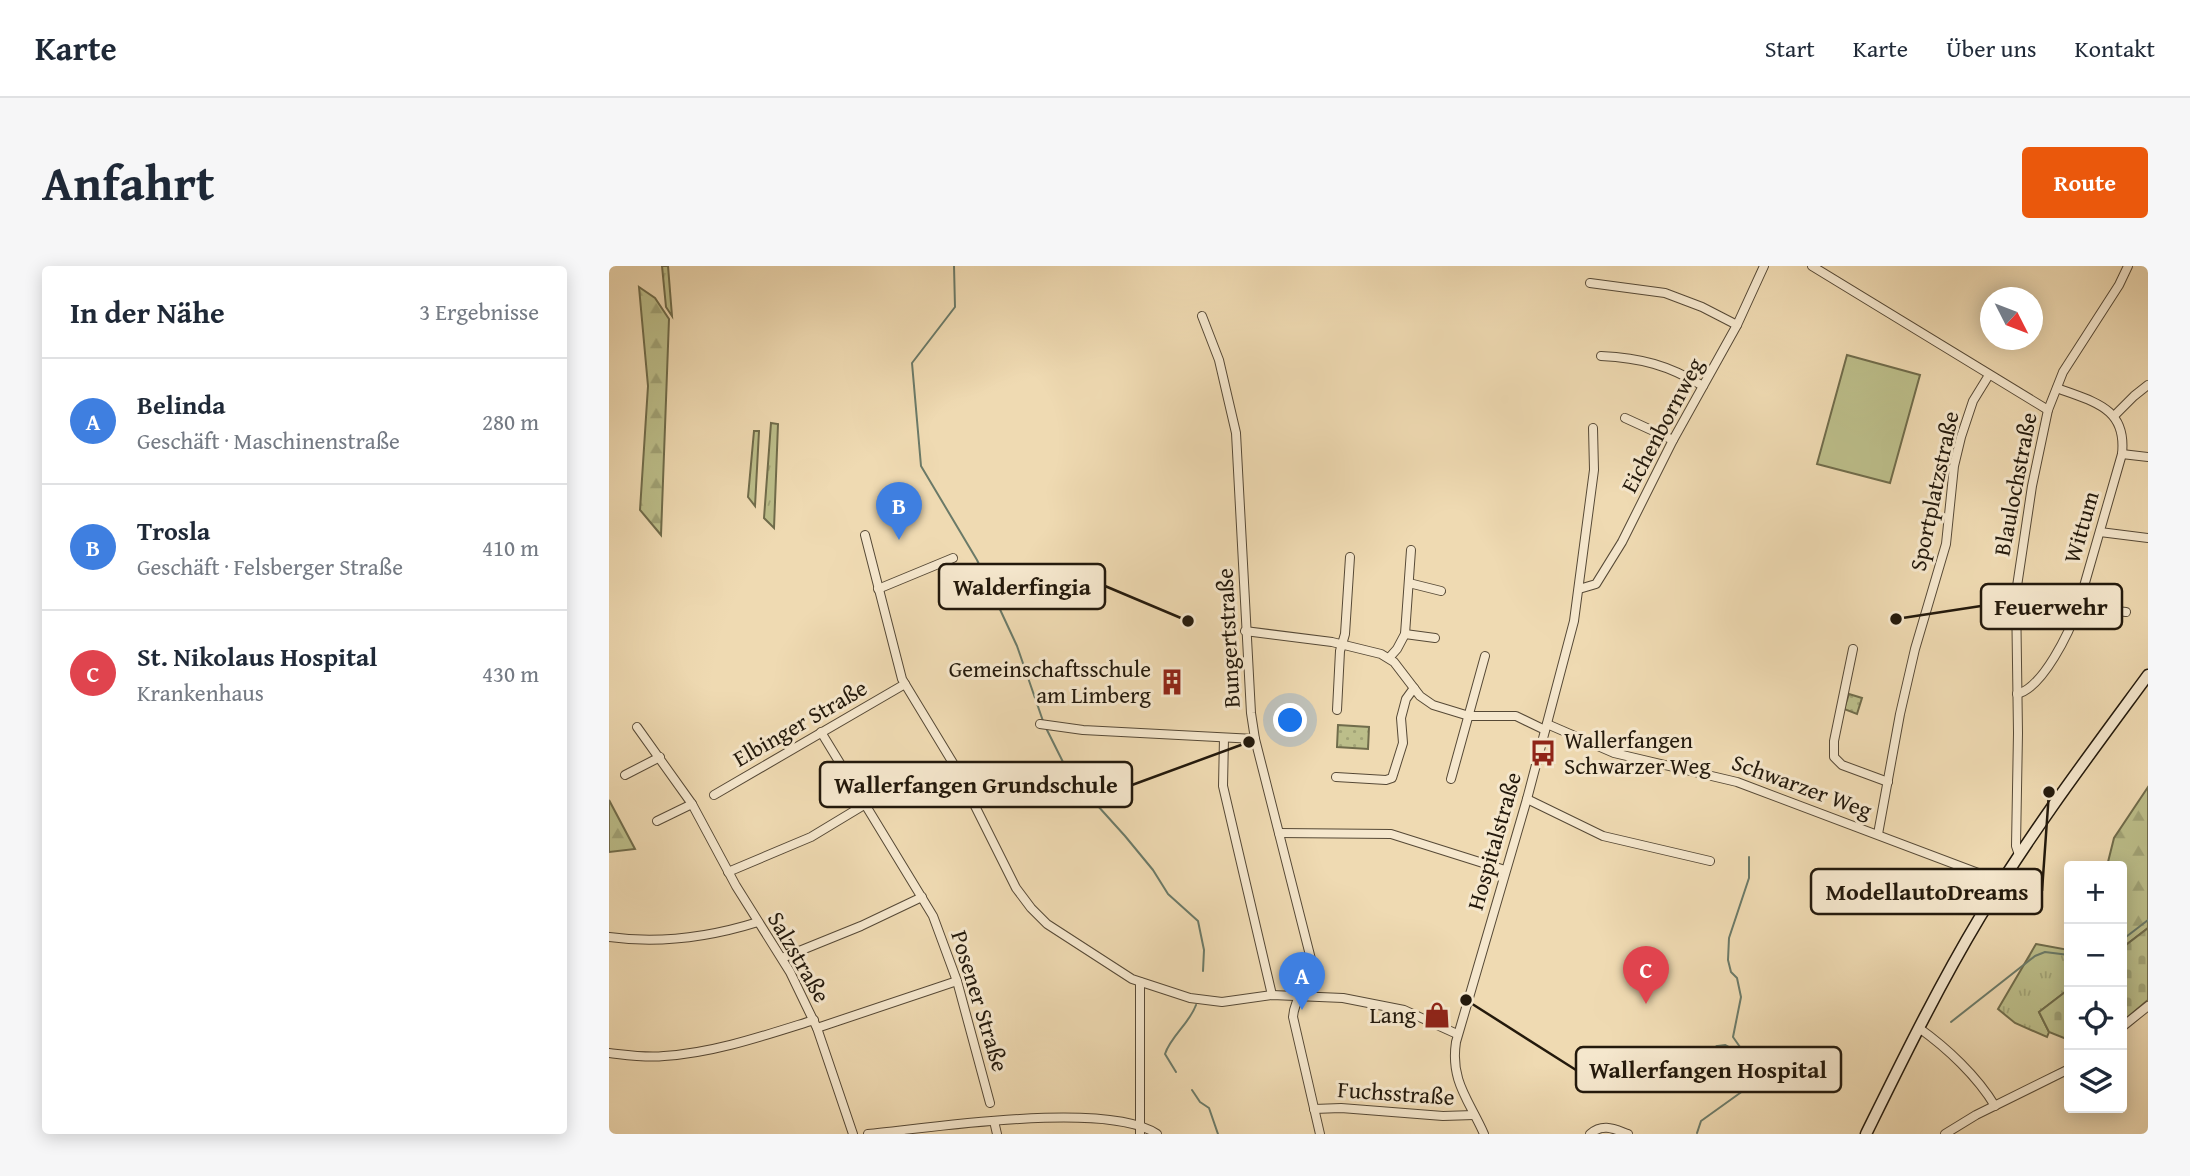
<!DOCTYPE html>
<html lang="de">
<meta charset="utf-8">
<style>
:root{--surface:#fff;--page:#f6f6f7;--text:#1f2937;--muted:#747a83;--line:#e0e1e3;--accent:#ea580c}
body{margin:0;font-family:"Gentium Book Plus",serif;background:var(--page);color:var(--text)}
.controls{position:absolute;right:21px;bottom:21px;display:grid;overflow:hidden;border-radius:7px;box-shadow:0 4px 18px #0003}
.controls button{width:63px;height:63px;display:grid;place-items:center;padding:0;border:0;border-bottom:2px solid var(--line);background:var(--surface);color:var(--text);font:35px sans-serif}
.compass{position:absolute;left:1371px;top:21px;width:63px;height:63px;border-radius:50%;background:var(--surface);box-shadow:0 4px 18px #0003;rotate:132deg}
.you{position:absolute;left:682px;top:455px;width:24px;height:24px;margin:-18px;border:5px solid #fff;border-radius:50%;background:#1a73e8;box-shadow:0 0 0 10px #1a73e833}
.badge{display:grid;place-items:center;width:46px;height:46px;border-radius:50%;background:var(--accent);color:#fff;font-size:23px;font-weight:700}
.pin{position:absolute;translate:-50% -58px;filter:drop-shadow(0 2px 4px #0008)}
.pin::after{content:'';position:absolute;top:37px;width:24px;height:21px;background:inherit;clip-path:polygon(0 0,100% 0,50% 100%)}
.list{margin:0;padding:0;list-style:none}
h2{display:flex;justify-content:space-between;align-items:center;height:91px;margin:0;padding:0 28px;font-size:30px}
h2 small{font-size:23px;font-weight:400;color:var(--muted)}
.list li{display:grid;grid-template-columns:46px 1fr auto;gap:21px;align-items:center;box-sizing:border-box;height:126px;padding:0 28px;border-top:2px solid var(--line)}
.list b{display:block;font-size:26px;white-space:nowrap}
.list p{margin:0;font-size:23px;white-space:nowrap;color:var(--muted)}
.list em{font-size:23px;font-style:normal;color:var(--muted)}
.icon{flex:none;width:38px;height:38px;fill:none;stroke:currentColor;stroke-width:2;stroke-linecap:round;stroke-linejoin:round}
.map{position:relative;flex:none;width:1539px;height:868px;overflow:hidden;border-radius:7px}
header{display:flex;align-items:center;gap:42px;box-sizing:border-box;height:98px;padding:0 35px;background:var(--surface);border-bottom:2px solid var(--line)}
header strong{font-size:33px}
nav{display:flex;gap:38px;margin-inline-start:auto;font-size:24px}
.intro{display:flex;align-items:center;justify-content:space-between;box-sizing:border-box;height:168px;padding:0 42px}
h1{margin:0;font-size:49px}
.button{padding:18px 32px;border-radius:7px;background:var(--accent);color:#fff;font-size:24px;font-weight:700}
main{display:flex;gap:42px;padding:0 42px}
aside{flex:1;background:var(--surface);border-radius:7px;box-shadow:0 4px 18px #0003}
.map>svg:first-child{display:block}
.grass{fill:url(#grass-tufts);stroke:#706c4b;stroke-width:2}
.forest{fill:url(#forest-firs);stroke:#706c4b;stroke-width:2}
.cemetery{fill:url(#cemetery-stones);stroke:#706c4b;stroke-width:2}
.park{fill:url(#park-dots);stroke:#706c4b;stroke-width:2}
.garden{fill:#bcbe8a;stroke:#706c4b;stroke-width:2}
.water{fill:url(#water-waves);stroke:#6b7a68;stroke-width:2}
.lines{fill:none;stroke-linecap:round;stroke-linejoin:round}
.stream{stroke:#6b7a68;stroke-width:2}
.street-casing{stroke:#564936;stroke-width:10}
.secondary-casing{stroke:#23190c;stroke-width:13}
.street{stroke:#f5e7cd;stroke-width:8}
.secondary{stroke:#f5e7cd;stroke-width:10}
.labels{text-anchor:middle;stroke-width:6;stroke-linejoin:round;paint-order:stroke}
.street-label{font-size:23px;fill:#23190c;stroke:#f5e7cd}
.poi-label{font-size:23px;fill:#23190c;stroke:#f5e7cd;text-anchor:end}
.leader{fill:none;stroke:#23190c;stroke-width:2.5}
.callout-dot{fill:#23190c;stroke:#f5e7cd;stroke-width:2.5}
.callout{fill:#f5e7cd;stroke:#23190c;stroke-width:2.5}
.callout-label{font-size:24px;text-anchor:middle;font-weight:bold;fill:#23190c}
</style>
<header>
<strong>Karte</strong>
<nav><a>Start</a><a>Karte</a><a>Über uns</a><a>Kontakt</a></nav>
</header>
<div class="intro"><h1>Anfahrt</h1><a class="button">Route</a></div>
<main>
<aside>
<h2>In der Nähe<small>3 Ergebnisse</small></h2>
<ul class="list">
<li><span class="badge" style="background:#3f7fe0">A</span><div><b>Belinda</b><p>Geschäft · Maschinenstraße</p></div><em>280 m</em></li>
<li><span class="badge" style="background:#3f7fe0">B</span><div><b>Trosla</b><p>Geschäft · Felsberger Straße</p></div><em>410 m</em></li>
<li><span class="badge" style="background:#e0444e">C</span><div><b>St. Nikolaus Hospital</b><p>Krankenhaus</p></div><em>430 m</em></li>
</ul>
</aside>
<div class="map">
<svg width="1539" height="868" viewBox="0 0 1539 868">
<defs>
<pattern id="grass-tufts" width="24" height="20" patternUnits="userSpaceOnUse" patternTransform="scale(1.75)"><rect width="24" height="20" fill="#bcbe8a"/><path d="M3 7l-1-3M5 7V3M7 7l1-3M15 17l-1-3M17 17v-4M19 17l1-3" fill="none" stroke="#a1a376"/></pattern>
<pattern id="forest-firs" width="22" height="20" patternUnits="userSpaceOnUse" patternTransform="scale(1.75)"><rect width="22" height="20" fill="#bcbe8a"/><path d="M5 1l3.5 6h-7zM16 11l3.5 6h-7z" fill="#a1a376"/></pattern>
<pattern id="cemetery-stones" width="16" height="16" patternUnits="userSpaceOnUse" patternTransform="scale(1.75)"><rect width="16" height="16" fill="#bcbe8a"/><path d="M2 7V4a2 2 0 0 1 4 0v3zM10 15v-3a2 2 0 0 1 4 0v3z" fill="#a1a376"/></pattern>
<pattern id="park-dots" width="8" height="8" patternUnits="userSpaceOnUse" patternTransform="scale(1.75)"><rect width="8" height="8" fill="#bcbe8a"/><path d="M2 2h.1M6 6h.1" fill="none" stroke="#a1a376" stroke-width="1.8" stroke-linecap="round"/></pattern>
<pattern id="water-waves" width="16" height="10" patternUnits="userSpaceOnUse" patternTransform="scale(1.75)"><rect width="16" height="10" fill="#9bbba6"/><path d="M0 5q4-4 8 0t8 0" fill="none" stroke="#85a08e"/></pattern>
</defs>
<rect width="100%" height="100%" fill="#efdab2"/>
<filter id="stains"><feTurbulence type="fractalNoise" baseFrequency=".00286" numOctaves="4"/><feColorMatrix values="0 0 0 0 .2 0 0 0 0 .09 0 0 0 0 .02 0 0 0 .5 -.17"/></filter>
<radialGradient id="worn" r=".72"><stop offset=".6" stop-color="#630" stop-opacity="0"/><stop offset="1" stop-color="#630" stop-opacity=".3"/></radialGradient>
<g class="grass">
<polygon points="53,0 59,0 63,50 57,41"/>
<polygon points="162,157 169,158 165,262 155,252"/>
<polygon points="145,165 150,165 146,240 139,231"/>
<polygon points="1427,678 1460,684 1460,723 1430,746 1440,766 1438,771 1406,757 1389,743"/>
</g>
<g class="forest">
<polygon points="30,21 46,32 60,53 52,269 31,244 39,120"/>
<polygon points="1539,521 1539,662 1513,682 1513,600 1498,600 1505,572"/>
<polygon points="0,534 26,583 0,586"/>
</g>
<g class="cemetery">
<polygon points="1539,662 1539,734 1513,756 1513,682"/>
<polygon points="1460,723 1460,774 1440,766 1430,746"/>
</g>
<g class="park">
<polygon points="1240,428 1253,432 1248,448 1235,443"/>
<polygon points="729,459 760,461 759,483 728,481"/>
</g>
<polygon class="garden" points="1238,89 1311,109 1281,217 1208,198"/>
<path class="water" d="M1116 779 1127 785 1134 797C1133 801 1133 805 1132 809 1125 821 1106 825 1095 818L1092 808 1096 801 1101 805 1115 793 1108 780Z"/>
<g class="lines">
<g class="stream">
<polyline points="345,0 346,41 303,97 312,200 368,294 408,380 434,455"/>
<polyline points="438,464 460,508 516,570 544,604 559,628 589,655 595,684 594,705"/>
<polyline points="1513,674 1539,654"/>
<polyline points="1342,756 1426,690 1436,686 1460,689"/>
<path d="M567 806 556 788C562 770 580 758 587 739"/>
<polyline points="583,824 591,836 600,842 609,868"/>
<polyline points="1088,867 1092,855 1138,822 1143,806 1138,791 1124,771 1132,731 1128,712 1122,706 1119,694 1120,672 1140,612 1140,591"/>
</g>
<g class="street-casing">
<g id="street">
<polyline points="1203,0 1439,144"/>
<polyline points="981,17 1056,27 1093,41 1128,59"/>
<path d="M593 50 610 94 627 167 642 447 646 473 703 697C702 719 685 731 684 751L711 868"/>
<path d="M992 90C1032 92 1059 99 1094 120"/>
<polyline points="1505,150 1525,130 1539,119"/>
<polyline points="1016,152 1064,174"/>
<polyline points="1513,188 1539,191"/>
<polyline points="1491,266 1539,272"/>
<polyline points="256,269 293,413 347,502 407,622 422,642 438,658 523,713 581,732 613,736 663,729 734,732 795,744 848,768"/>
<polyline points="800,317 832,325"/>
<polyline points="269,323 344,292"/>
<polyline points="970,323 987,318 1013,276 1064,174 1128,59 1155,0"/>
<polyline points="1469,341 1517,346"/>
<polyline points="636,365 723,376 772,388 785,396 811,430 824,439 860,450 907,450 936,464"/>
<polyline points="796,368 826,372"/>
<polyline points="1244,383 1225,475 1225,491 1233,499 1279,516"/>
<polyline points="780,392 788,383 796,368 802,284"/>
<path d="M1408 428C1434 422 1461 365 1469 341L1513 188C1518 141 1484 136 1448 122"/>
<polyline points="728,444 731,385 736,368 741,291"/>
<polyline points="431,458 474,464 646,473"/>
<polyline points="938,458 1005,487 1128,516 1393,616"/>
<polyline points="28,461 83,538 127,620 181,706 208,762 244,868"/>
<polyline points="212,466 324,650 348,715 381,837"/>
<polyline points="615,472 614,520 663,729"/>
<polyline points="16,509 51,491"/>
<polyline points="727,511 777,514 783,512 794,477 792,452 797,433 805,422"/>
<polyline points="842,513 876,390"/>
<polyline points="105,529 296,418"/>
<polyline points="918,533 994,570 1101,595"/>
<polyline points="48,555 83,538"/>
<polyline points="670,567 782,568 896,604"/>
<polyline points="1269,568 1291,448 1306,383 1337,278 1345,200 1352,171 1364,135 1380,109"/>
<polyline points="1410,589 1407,580 1409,467 1407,327 1423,220 1439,144 1454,106 1510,19 1519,0"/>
<polyline points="119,606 202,571 255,539"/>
<path d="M0 671C50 678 101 671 149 656"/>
<polyline points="173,692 252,660 313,631"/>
<polyline points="531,716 531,868"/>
<polyline points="1513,761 1539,740"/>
<polyline points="208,762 348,715"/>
<path d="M1310 762C1338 782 1368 810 1386 840"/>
<path d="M0 787C18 789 37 792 55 790 105 787 157 769 205 754"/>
<polyline points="705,843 732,842 834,850 865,849"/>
<polyline points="385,855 388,868"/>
<path d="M259 868C322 862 498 834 548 868"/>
<path d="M875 868C860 834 841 815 847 776L918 533 965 355 985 204 984 162"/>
<path d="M981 868C994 857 1005 863 1019 868"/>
<polyline points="1336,868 1367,849 1460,803"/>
</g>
</g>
<g class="secondary-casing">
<path id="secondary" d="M1257 868C1293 795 1329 721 1371 651 1422 566 1481 488 1539 409"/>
</g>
<use href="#street" class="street"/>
<use href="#secondary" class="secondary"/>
</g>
<defs>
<g id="building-bare" transform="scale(2.1)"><path d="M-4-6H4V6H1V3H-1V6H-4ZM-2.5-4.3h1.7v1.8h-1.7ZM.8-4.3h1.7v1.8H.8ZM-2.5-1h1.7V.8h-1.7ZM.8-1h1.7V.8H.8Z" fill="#8f2418" stroke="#f5e7cd" stroke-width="2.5" paint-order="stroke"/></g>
<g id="bus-bare" transform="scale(2.1)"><path d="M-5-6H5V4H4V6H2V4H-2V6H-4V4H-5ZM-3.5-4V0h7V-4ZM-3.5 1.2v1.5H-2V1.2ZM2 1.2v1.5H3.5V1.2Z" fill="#8f2418" stroke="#f5e7cd" stroke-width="2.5" paint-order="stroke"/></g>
<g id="shop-bare" transform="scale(2.1)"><path d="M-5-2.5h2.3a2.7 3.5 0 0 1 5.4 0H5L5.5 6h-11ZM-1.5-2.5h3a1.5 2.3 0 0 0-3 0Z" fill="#8f2418" stroke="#f5e7cd" stroke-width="2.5" paint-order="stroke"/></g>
</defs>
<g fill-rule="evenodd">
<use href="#building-bare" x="563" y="416"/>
<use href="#bus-bare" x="934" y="487"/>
<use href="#shop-bare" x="828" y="749"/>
</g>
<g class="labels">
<g class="street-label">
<text transform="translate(1053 159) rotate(-62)" y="8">Eichenbornweg</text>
<text transform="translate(1406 218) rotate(-79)" y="8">Blaulochstraße</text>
<text transform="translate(1325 225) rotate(-78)" y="8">Sportplatzstraße</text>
<text transform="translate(1472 261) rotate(-74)" y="8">Wittum</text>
<text transform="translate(619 372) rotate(-93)" y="8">Bungertstraße</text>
<text transform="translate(191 457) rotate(-30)" y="8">Elbinger Straße</text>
<text transform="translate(1193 520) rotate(20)" y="8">Schwarzer Weg</text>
<text transform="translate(885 575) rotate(-74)" y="8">Hospitalstraße</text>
<text transform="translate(190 691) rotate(60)" y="8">Salzstraße</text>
<text transform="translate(371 735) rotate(73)" y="8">Posener Straße</text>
<text transform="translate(787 827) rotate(4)" y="8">Fuchsstraße</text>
</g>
<g class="poi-label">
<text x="542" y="411">Gemeinschaftsschule<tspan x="542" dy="26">am Limberg</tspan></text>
<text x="955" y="482" text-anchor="start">Wallerfangen<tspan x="955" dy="26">Schwarzer Weg</tspan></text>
<text x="807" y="757">Lang</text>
</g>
</g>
<path class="leader" d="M579 355L496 320M1287 353L1372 340M640 476L523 519M1440 526L1433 625M857 734L967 804"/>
<g class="callout-dot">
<circle cx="579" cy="355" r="7"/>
<circle cx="1287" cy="353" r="7"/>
<circle cx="640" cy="476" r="7"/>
<circle cx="1440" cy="526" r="7"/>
<circle cx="857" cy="734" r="7"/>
</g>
<g class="callout">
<rect x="330" y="298" width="166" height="45" rx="7"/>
<rect x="1372" y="318" width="141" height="45" rx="7"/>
<rect x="211" y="496" width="312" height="45" rx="7"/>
<rect x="1202" y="603" width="231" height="45" rx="7"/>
<rect x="967" y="781" width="265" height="45" rx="7"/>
</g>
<g class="callout-label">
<text x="413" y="329">Walderfingia</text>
<text x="1442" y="349">Feuerwehr</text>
<text x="367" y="527">Wallerfangen Grundschule</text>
<text x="1318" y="634">ModellautoDreams</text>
<text x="1099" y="812">Wallerfangen Hospital</text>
</g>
<rect width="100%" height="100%" filter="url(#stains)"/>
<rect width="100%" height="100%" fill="url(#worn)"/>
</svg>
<div class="controls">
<button>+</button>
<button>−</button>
<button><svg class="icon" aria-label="locate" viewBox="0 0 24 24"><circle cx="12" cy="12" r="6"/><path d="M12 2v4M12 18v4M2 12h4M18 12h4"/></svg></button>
<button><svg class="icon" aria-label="layers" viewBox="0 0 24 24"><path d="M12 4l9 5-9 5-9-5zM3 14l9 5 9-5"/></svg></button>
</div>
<svg class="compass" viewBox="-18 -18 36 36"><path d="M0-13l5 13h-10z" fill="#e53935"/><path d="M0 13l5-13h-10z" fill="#747a83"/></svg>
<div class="you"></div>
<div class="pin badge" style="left:693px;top:744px;background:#3f7fe0">A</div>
<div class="pin badge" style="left:290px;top:274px;background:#3f7fe0">B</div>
<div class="pin badge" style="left:1037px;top:738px;background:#e0444e">C</div>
</div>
</main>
